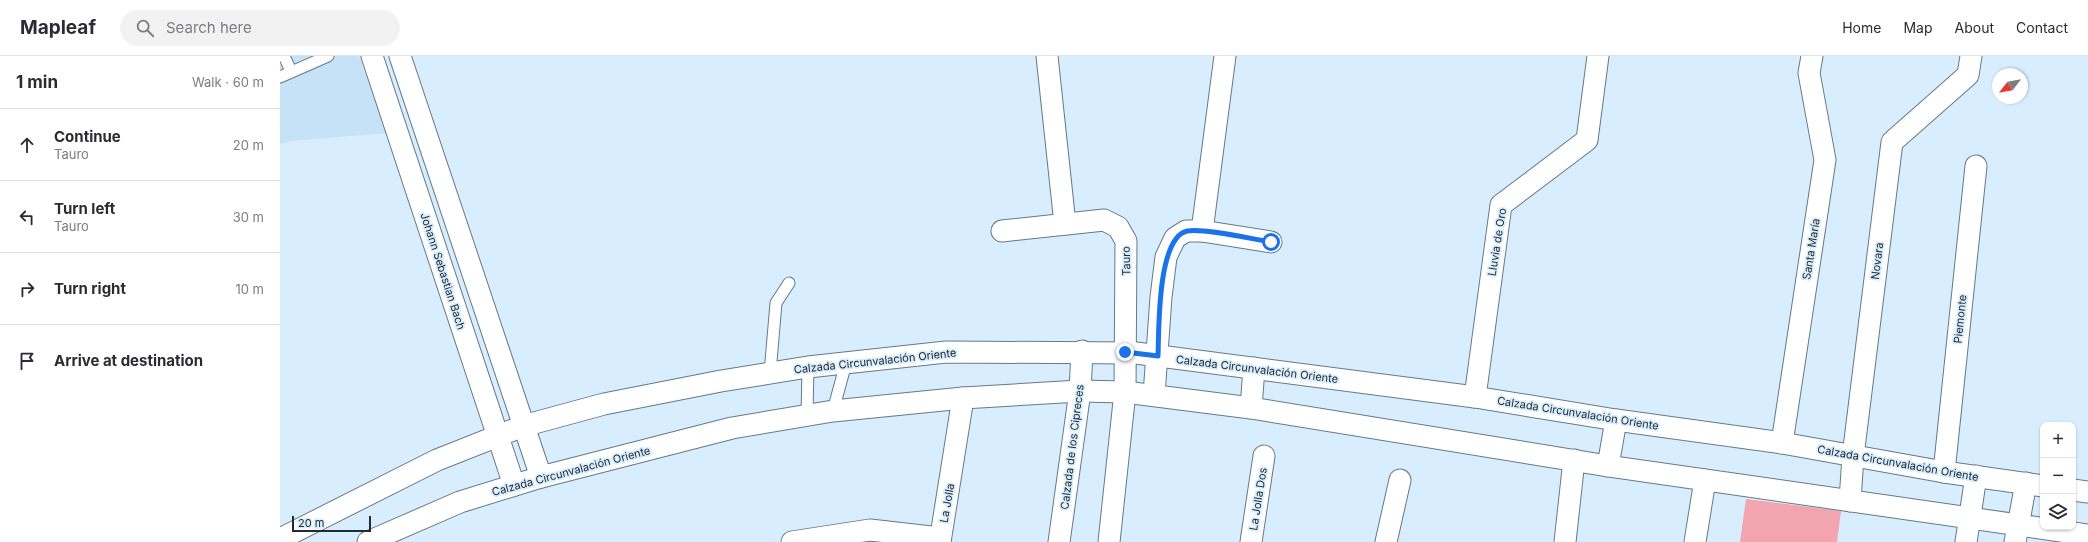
<!DOCTYPE html>
<meta charset="utf-8">
<style>
:root{--surface:#fff;--page:#f2f2f3;--text:#2b2b33;--muted:#7c7c81;--line:#e1e1e2}
body{margin:0;font-family:Inter,sans-serif;background:var(--page);color:var(--text)}
.controls{position:absolute;right:12px;bottom:12px;display:grid;overflow:hidden;border-radius:8px;box-shadow:0 1px 3px #0004}
.controls button{width:36px;height:36px;display:grid;place-items:center;padding:0;border:0;border-bottom:1px solid var(--line);background:var(--surface);color:var(--text);font:20px sans-serif}
.compass{position:absolute;left:1712px;top:12px;width:36px;height:36px;border-radius:50%;background:var(--surface);box-shadow:0 1px 3px #0004;rotate:239deg}
.scale{position:absolute;left:12px;bottom:10px;width:79px;box-sizing:border-box;padding-left:4px;border:2px solid #222b31;border-top:0;font-size:11px;line-height:14px;white-space:nowrap;color:#222b31;-webkit-text-stroke:3px #d8eefe;paint-order:stroke}
.stop{position:absolute;width:12px;height:12px;margin:-9px;border:3px solid #1a73e8;border-radius:50%;background:#fff}
.stop.end{background:#1a73e8;border-color:#fff;box-shadow:0 1px 4px #0008}
.list{margin:0;padding:0;list-style:none}
h2{display:flex;justify-content:space-between;align-items:center;height:52px;margin:0;padding:0 16px;font-size:17px}
h2 small{font-size:13px;font-weight:400;color:var(--muted)}
.list li{display:grid;grid-template-columns:26px 1fr auto;gap:12px;align-items:center;box-sizing:border-box;height:72px;padding:0 16px;border-top:1px solid var(--line)}
.list b{display:block;font-size:15px;white-space:nowrap}
.list p{margin:0;font-size:13px;white-space:nowrap;color:var(--muted)}
.list em{font-size:13px;font-style:normal;color:var(--muted)}
.icon{flex:none;width:22px;height:22px;fill:none;stroke:currentColor;stroke-width:2;stroke-linecap:round;stroke-linejoin:round}
.map{position:relative;flex:none;width:1808px;height:486px;overflow:hidden}
header{display:flex;align-items:center;gap:24px;box-sizing:border-box;height:56px;padding:0 20px;background:var(--surface);border-bottom:1px solid var(--line)}
header strong{font-size:19px}
nav{display:flex;gap:22px;margin-inline-start:auto;font-size:14px}
.search{width:280px;height:36px;background:var(--page);display:flex;align-items:center;gap:10px;box-sizing:border-box;padding:0 14px;border-radius:22px;color:var(--muted);font-size:15px}
main{display:flex}
aside{flex:1;background:var(--surface)}
.map>svg:first-child{display:block}
.built{fill:#c6e2f7}
.building{fill:#f2a4af}
.lines{fill:none;stroke-linecap:round;stroke-linejoin:round}
.service-casing{stroke:#657987;stroke-width:13}
.minor-casing{stroke:#657987;stroke-width:23}
.service{stroke:#fff;stroke-width:11}
.minor{stroke:#fff;stroke-width:21}
.route{stroke:#1a73e8;stroke-width:5}
.labels{text-anchor:middle;stroke-width:3.5;stroke-linejoin:round;paint-order:stroke}
.street-label{font-size:11px;fill:#222b31;stroke:#d8eefe}
</style>
<header>
<strong>Mapleaf</strong>
<div class="search"><svg class="icon" aria-label="search" viewBox="0 0 24 24"><circle cx="10" cy="10" r="6"/><path d="M15 15l6 6"/></svg>Search here</div>
<nav><a>Home</a><a>Map</a><a>About</a><a>Contact</a></nav>
</header>
<main>
<aside>
<h2>1 min<small>Walk · 60 m</small></h2>
<ul class="list">
<li><svg class="icon" aria-label="ahead" viewBox="0 0 24 24"><path d="M12 20V5M6 11l6-6 6 6"/></svg><div><b>Continue</b><p>Tauro</p></div><em>20 m</em></li>
<li><svg class="icon" aria-label="left" viewBox="0 0 24 24"><path d="M17 20v-9H6M10 6l-5 5 5 5"/></svg><div><b>Turn left</b><p>Tauro</p></div><em>30 m</em></li>
<li><svg class="icon" aria-label="right" viewBox="0 0 24 24"><path d="M7 20v-9h11M14 6l5 5-5 5"/></svg><div><b>Turn right</b></div><em>10 m</em></li>
<li><svg class="icon" aria-label="arrive" viewBox="0 0 24 24"><path d="M6 21V4h12l-3 4 3 4H6"/></svg><div><b>Arrive at destination</b></div></li>
</ul>
</aside>
<div class="map">
<svg width="1808" height="486" viewBox="0 0 1808 486">
<rect width="100%" height="100%" fill="#d8eefe"/>
<polygon class="built" points="0,0 79,0 107,77 11,85 0,88"/>
<polygon class="building" points="1466,443 1561,455 1557,486 1460,486"/>
<g class="lines">
<g class="service-casing">
<g id="service">
<polyline points="4,0 11,15"/>
<polyline points="0,21 48,0"/>
<polyline points="490,317 496,247 509,227"/>
<polyline points="553,355 566,307"/>
<polyline points="527,359 528,311"/>
</g>
</g>
<g class="minor-casing">
<g id="minor">
<polyline points="92,0 234,429"/>
<polyline points="120,0 261,421"/>
<polyline points="767,0 785,168"/>
<polyline points="722,175 824,164 838,171 846,185 845,336 829,486"/>
<polyline points="922,175 945,0"/>
<polyline points="874,339 881,241 886,201 895,182 906,175 922,175 991,186"/>
<polyline points="1195,341 1221,149 1307,84 1318,0"/>
<polyline points="971,352 974,312"/>
<polyline points="1502,387 1545,104 1529,17 1532,0"/>
<polyline points="1328,410 1336,364"/>
<polyline points="1664,416 1696,110"/>
<polyline points="1793,434 1808,436"/>
<polyline points="1570,445 1573,400 1612,86 1688,19 1691,0"/>
<polyline points="0,483 157,404 243,370 324,348 441,325 528,311 666,296 856,297 1195,341 1336,364 1502,387 1664,416 1763,430"/>
<polyline points="88,486 180,446 261,421 452,372 553,355 683,342 800,335 845,336 971,352 1328,410 1808,479"/>
<polyline points="512,486 590,474 660,482"/>
<polyline points="660,486 683,342"/>
<polyline points="779,486 800,335 802,295"/>
<polyline points="971,486 984,400"/>
<polyline points="1106,486 1120,424"/>
<polyline points="1285,486 1294,404"/>
<polyline points="1415,486 1425,424"/>
<polyline points="1686,486 1696,420"/>
<polyline points="1735,486 1746,427"/>
</g>
</g>
<use href="#service" class="service"/>
<use href="#minor" class="minor"/>
</g>
<g class="lines">
<path class="route" d="M845 296 878 300C879 275 877 182 907 175 925 172 971 183 991 186"/>
</g>
<g class="labels">
<g class="street-label">
<text transform="translate(1217 186) rotate(-81)" y="4">Lluvia de Oro</text>
<text transform="translate(1531 193) rotate(-81)" y="4">Santa María</text>
<text transform="translate(846 205) rotate(-91)" y="4">Tauro</text>
<text transform="translate(1597 205) rotate(-83)" y="4">Novara</text>
<text transform="translate(163 215) rotate(72)" y="4">Johann Sebastian Bach</text>
<text transform="translate(1680 263) rotate(-84)" y="4">Piemonte</text>
<text transform="translate(595 305) rotate(-6)" y="4">Calzada Circunvalación Oriente</text>
<text transform="translate(977 313) rotate(7)" y="4">Calzada Circunvalación Oriente</text>
<text transform="translate(1298 357) rotate(9)" y="4">Calzada Circunvalación Oriente</text>
<text transform="translate(792 391) rotate(-83)" y="4">Calzada de los Cipreces</text>
<text transform="translate(1618 407) rotate(10)" y="4">Calzada Circunvalación Oriente</text>
<text transform="translate(291 415) rotate(-15)" y="4">Calzada Circunvalación Oriente</text>
<text transform="translate(978 443) rotate(-81)" y="4">La Jolla Dos</text>
<text transform="translate(667 447) rotate(-80)" y="4">La Jolla</text>
</g>
</g>
</svg>
<div class="controls">
<button>+</button>
<button>−</button>
<button><svg class="icon" aria-label="layers" viewBox="0 0 24 24"><path d="M12 4l9 5-9 5-9-5zM3 14l9 5 9-5"/></svg></button>
</div>
<svg class="compass" viewBox="-18 -18 36 36"><path d="M0-13l5 13h-10z" fill="#e53935"/><path d="M0 13l5-13h-10z" fill="#7c7c81"/></svg>
<div class="scale">20 m</div>
<div class="stop" style="left:991px;top:186px"></div>
<div class="stop end" style="left:845px;top:296px"></div>
</div>
</main>
